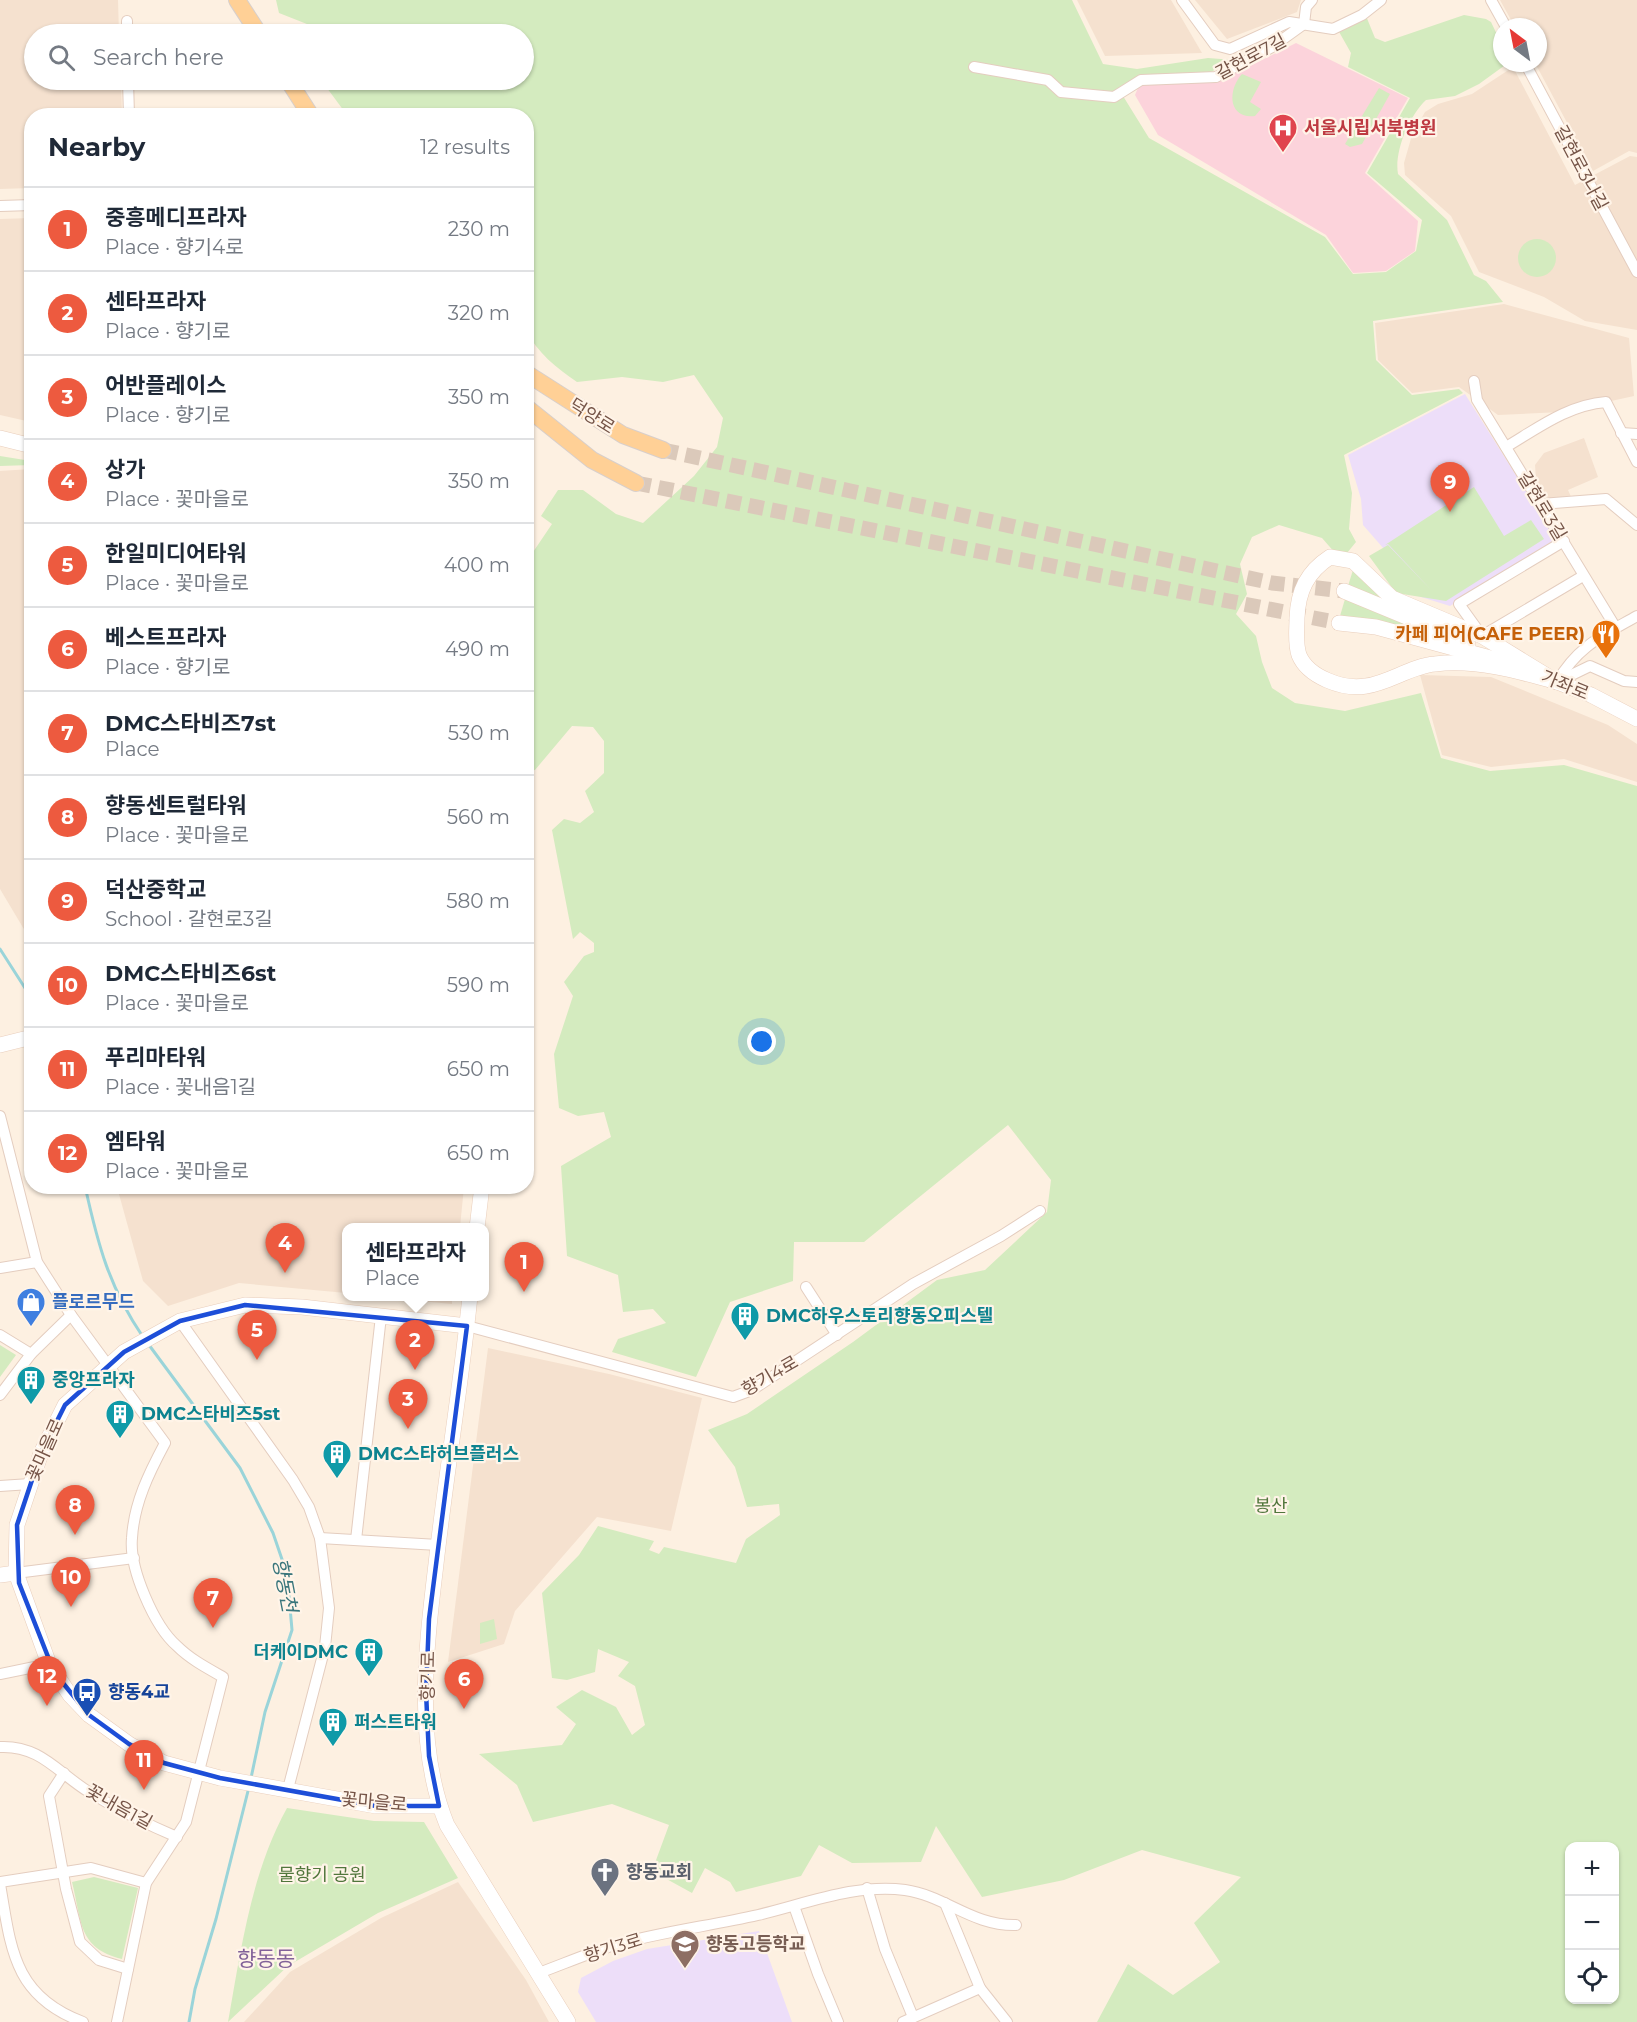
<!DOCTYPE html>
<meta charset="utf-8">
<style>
:root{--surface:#fff;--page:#f2f2f3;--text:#1f2937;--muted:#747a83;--line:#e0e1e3;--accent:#ed5a3f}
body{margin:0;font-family:Montserrat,"Noto Sans KR",sans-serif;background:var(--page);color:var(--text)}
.controls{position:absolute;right:18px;bottom:18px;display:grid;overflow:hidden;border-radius:12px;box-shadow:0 2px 4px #0004}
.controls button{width:54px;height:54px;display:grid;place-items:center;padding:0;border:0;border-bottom:2px solid var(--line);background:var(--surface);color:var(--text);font:30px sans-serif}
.compass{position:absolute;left:1493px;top:18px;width:54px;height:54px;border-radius:50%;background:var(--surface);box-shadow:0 2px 4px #0004;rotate:328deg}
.you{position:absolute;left:762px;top:1042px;width:21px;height:21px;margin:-15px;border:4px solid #fff;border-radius:50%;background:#1a73e8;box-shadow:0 0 0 9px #1a73e833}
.badge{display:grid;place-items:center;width:39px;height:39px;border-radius:50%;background:var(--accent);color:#fff;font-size:20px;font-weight:700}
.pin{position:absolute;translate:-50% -50px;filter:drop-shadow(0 2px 3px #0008)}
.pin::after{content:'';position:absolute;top:32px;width:21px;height:18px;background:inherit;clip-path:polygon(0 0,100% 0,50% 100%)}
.popup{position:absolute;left:342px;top:1223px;width:147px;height:78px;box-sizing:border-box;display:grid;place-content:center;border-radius:12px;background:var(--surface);filter:drop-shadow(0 2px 4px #0005);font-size:20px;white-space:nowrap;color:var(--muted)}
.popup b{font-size:22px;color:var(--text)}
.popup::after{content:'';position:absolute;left:50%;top:100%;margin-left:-12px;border:12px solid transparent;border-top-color:var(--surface)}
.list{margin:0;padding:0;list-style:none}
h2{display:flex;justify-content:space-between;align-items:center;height:78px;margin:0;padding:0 24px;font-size:26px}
h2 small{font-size:20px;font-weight:400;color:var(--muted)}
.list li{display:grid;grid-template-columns:39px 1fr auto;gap:18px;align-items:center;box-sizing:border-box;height:84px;padding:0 24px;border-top:2px solid var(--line)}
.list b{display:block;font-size:22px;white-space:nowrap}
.list p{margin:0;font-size:20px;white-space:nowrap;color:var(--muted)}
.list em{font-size:20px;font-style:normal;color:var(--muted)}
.icon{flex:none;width:33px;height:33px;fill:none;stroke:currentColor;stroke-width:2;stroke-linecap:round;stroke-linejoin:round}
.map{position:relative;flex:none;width:1637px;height:2022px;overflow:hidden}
.search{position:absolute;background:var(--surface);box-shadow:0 2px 4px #0004;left:24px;top:24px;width:510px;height:66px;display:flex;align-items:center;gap:15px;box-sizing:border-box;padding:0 21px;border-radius:33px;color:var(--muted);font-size:22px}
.panel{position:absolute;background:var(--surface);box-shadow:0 2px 4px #0004;left:24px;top:108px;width:510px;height:1086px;border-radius:24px}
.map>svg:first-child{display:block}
.residential{fill:#f5e1cf}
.education{fill:#eddef9}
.medical{fill:#fcd3db}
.green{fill:#d4ebbf;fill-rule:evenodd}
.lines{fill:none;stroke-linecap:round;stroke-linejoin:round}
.stream{stroke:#9ad4d9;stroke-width:3}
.secondary-tunnel{stroke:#dbc9ba;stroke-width:15;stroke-dasharray:15 8;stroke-linecap:butt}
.street-casing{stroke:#e4cdbf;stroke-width:12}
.secondary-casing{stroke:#e9cebc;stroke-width:16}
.primary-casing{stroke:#d8cfcb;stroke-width:18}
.street{stroke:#fff;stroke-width:10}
.secondary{stroke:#fff;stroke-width:15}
.primary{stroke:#ffd096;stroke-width:16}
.marked{fill:none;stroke:#1d4ed8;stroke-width:4.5;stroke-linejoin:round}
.labels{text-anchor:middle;stroke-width:4.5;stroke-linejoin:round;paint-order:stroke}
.street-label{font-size:18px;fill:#755447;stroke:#fff4e8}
.health-label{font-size:18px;font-weight:bold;fill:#be3a42;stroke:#fff4e8;text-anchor:start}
.food-label{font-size:18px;font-weight:bold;fill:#c56008;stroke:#fff4e8;text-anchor:end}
.shop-label{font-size:18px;font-weight:bold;fill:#366cbe;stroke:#fff4e8;text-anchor:start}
.culture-label{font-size:18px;font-weight:bold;fill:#0d838f;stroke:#fff4e8;text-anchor:start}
.park-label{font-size:18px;fill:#51763c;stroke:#fff4e8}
.transit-label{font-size:18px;font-weight:bold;fill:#164399;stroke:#fff4e8;text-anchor:start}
.worship-label{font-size:18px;font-weight:bold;fill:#5b616d;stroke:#fff4e8;text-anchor:start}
.education-label{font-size:18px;font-weight:bold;fill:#785e54;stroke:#fff4e8;text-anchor:start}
.water-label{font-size:20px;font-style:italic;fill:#3a767c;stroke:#fff4e8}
.quarter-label{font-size:21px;fill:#826299;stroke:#fff4e8}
</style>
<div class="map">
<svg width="1637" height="2022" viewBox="0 0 1637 2022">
<rect width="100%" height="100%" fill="#fdf0e1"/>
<g class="residential">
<polygon points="0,0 118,0 119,34 34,34 34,80 121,80 122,115 32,116 31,188 0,189"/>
<polygon points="1077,0 1171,0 1202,53 1105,56"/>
<polygon points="1195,0 1301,0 1297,12 1227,39"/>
<polygon points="1500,0 1637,0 1637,153 1629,151 1593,171 1535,63 1538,63 1538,27 1515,27"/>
<polygon points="1513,67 1575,185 1630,156 1637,157 1637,330 1585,321 1544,297 1479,272 1451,216 1405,175 1404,163 1412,135 1425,112 1438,104 1472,94"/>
<polygon points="31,218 32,218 31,422 0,415 0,219"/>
<polygon points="1504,304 1629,338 1634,396 1561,412 1498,415 1459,387 1412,393 1378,360 1375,323"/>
<polygon points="1584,438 1598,477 1568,490 1572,499 1547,498 1536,479 1535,465 1544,453"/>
<polygon points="31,469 32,469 31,941 0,889 0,471"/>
<polygon points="1420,675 1491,677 1608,725 1637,744 1637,782 1564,759 1491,767 1442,755"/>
<polygon points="117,1187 117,1186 464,1187 460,1227 346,1228 346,1293 239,1283 168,1306 143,1281"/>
<polygon points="377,1297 452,1297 452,1304"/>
<polygon points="488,1348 609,1374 702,1398 671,1531 597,1517 515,1611 504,1644 448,1662"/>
<polygon points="458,1882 526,1980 549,2022 244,2022 290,1972 381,1918"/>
</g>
<g class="education">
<polygon points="1465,394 1556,539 1450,606 1405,592 1384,549 1363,525 1361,499 1348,455"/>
<polygon points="759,1931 792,2022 596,2022 578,1992 581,1978 613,1961 647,1949"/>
</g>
<polygon class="medical" points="1296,43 1408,98 1365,173 1418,221 1415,251 1386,271 1353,273 1326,235 1158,135 1135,95 1140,83 1216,83"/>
<g class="green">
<path d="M276 0H1072L1103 64 1137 69 1208 58 1234 60 1203 76 1138 77 1123 96 1149 138 1325 237 1353 274 1386 272 1416 251 1422 220 1367 173 1410 98 1348 67 1351 53 1338 30 1366 16 1375 38 1385 42 1464 15 1486 19 1491 22 1502 45V63H1508L1479 84 1455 96 1426 100C1409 116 1394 152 1398 174L1447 220 1474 275 1486 281 1503 302 1373 321 1376 360 1412 395 1459 389 1463 393 1344 455 1352 493 1349 529 1356 542 1347 553 1336 554 1322 538 1279 525 1252 537 1240 564 1247 594 1236 614 1256 636 1262 662 1272 688 1295 703 1345 711 1421 693 1441 758 1490 771 1564 765 1637 786V2022H1097L1128 1964 1173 1995 1220 1962 1194 1923 1241 1877 1142 1850 1064 1880 982 1897 936 1826 921 1862 852 1863 819 1845 801 1876 736 1892 730 1882 705 1868 692 1893 652 1871 669 1825 612 1804 533 1822 517 1785 479 1754 562 1745 576 1724 556 1707 582 1690 616 1707 632 1735 645 1725 635 1686 618 1676 629 1662 598 1649 595 1672 567 1680 552 1678 542 1593 579 1555 598 1526 654 1541 649 1550 659 1554 664 1547 736 1563 746 1539 780 1515 779 1504 747 1507 735 1467 708 1430 747 1414 853 1342 937 1280 985 1270 1047 1212 1051 1180 1008 1125 864 1242H794L793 1281 730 1302 696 1377 612 1352 618 1339 666 1323 653 1309 623 1312 618 1275 567 1256 561 1166 611 1137 604 1112 578 1116 559 1108 554 1054 573 996 564 982 584 956 594 952V943L580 932 573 939 552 830 564 819 580 823 594 812 585 791 604 773V741L593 727 572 726 535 770 527 771V561L552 524 541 516 558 490H583L616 514 643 523 694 476 717 447 723 418 694 375 663 382 622 377 577 382C557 368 537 353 526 330V116L347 115 321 80H524V34H320L317 28 279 13ZM1570 1846H1614V2000H1570Z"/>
<path d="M1242 74 1261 82 1250 102 1261 109 1255 116C1227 119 1228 89 1242 74Z"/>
<polygon points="1379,88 1390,94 1362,144 1350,147 1345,144"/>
<circle cx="1537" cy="258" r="19"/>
<polygon points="0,456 31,461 31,465 0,466"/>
<polygon points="1474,487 1504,536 1531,520 1544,539 1446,601 1396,593 1369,556 1388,545 1433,592 1388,544 1385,545"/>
<polygon points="1353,570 1393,604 1348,586"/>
<polygon points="1345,599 1427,633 1340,616"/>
<polygon points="0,1345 16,1355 0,1377"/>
<polygon points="494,1619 497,1639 480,1644 480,1623"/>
<path d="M287 1808 374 1821 424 1822 458 1878 378 1913 288 1966 228 2022C241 1950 251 1873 287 1808Z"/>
<path d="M94 1877 138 1888 122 1959C78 1948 82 1922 72 1882Z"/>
</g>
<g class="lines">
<g class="stream">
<polyline points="0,949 32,999"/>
<path d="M85 1186C98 1245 109 1287 143 1337"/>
<polyline points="149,1345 240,1468 273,1533 287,1574 292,1630 265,1712 251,1778"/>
<polyline points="189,2022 195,1989 216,1919 249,1787"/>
</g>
<g class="secondary-tunnel">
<polyline points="663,450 1272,583 1344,591"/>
<polyline points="636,483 1339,623"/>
</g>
<g class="street-casing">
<g id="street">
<polyline points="1182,0 1215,45 1230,49 1289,22 1333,29 1362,15 1381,0"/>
<polyline points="1491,0 1506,27"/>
<polyline points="127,21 127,34"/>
<polyline points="1304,24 1306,7 1312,0"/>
<polyline points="1525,63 1637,272"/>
<polyline points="974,67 1048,80 1061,92 1114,97 1141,80 1216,77 1272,47 1304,24"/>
<polyline points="128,80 129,116"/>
<polyline points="0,206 32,205"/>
<polyline points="1474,381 1477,400 1616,628"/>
<polyline points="1621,433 1637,434"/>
<path d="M1506 447C1538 428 1568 405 1606 402L1637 462"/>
<polyline points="1541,504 1606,499 1637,525"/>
<polyline points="1564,541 1459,604 1482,636 1583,576"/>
<path d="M1557 682C1578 646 1602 636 1637 616"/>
<polyline points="1557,682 1590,666 1624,681 1637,682"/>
<path d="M0 1116 37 1262 71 1315 165 1443C149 1473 134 1503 132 1538 129 1568 154 1626 177 1646 190 1659 207 1668 223 1677L186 1822 146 1883 117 2022"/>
<polyline points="0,1268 37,1262"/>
<polyline points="806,1287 837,1335"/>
<polyline points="180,1321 293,1480 309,1507 320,1538 329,1608 325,1647 288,1789"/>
<polyline points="467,1326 733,1397 752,1390 913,1284 1001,1236 1040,1211"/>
<polyline points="0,1335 31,1354"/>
<polyline points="0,1395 31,1354 71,1315"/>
<polyline points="0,1486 30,1484"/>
<polyline points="320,1538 438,1545"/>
<polyline points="356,1540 381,1316"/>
<polyline points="16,1573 134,1558"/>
<polyline points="0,1674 49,1664"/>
<path d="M0 1747C40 1745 58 1773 89 1792 117 1809 146 1824 177 1837"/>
<polyline points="64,1773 49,1796 66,1889 80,1942 99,1960 128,1969"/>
<polyline points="0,1882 91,1868 146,1883"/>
<path d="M0 1884C11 1948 13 1996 83 2022"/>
<polyline points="867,1888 885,1949 913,2017"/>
<polyline points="794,1906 818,1974 838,2022"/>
<path d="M539 1973C563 1964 587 1954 611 1946 659 1932 710 1926 758 1915 805 1904 857 1883 905 1890 946 1896 972 1926 1016 1925"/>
<polyline points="980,1988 1007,2022"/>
<polyline points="903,2022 980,1988 945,1903"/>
</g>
</g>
<g class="secondary-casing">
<g id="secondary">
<polyline points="0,438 32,446"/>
<path d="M1330 557 1353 561 1392 598 1482 636 1557 682C1518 671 1476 659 1435 664 1411 666 1389 683 1366 686 1343 690 1308 677 1299 655 1295 643 1297 630 1297 618 1298 591 1307 572 1330 557Z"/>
<polyline points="1344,591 1448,634 1468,645"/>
<polyline points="1339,623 1376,627 1505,662"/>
<polyline points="1547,678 1591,695 1637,719"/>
<polyline points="0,1045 32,1037"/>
<polyline points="477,1228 482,1186"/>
<path d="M470 1296C461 1386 446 1474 436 1564 426 1648 414 1744 447 1825L568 2022"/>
<polyline points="0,1575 16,1573"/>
<polyline points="439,1806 376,1806 220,1778 164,1763 129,1744 89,1715 70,1695 49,1664 16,1573 17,1525 41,1453 65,1405 124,1352 180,1321 245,1305 302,1307 467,1326"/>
</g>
</g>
<g class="primary-casing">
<g id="primary">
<polyline points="237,0 259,34"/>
<polyline points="288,80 311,116"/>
<polyline points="526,373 623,435 663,450"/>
<polyline points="526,407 592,460 636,483"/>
</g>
</g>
<use href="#street" class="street"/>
<use href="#secondary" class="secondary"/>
<use href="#primary" class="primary"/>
</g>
<path class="marked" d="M245 1305 467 1326 429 1619 426 1692 429 1756 439 1806H376L220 1778 164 1763 129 1744 89 1715 54 1672 19 1583 17 1525 41 1453 65 1405 124 1352 180 1321Z"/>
<defs>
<g id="hospital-pin" transform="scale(1.5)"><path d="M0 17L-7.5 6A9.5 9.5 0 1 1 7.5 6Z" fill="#e0444e" stroke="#fff4e8"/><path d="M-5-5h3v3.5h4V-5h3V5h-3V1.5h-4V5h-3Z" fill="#fff"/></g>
<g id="restaurant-pin" transform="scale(1.5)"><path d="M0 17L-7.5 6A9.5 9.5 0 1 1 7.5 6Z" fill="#e8710a" stroke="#fff4e8"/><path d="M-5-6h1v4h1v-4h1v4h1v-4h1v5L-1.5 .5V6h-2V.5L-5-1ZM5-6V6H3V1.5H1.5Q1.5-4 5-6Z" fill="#fff"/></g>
<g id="shop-pin" transform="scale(1.5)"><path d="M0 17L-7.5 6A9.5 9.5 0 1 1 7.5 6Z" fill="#3f7fe0" stroke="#fff4e8"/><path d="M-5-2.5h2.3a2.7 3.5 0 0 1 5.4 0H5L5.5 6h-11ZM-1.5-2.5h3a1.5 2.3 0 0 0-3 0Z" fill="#fff"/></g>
<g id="building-pin" transform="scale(1.5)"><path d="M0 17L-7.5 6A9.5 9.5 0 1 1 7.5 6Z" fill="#0f9aa8" stroke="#fff4e8"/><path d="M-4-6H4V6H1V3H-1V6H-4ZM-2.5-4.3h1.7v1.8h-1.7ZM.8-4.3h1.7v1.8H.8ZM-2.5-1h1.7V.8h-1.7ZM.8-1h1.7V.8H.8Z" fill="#fff"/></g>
<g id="bus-pin" transform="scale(1.5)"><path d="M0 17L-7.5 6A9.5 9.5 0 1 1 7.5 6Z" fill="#1a4fb4" stroke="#fff4e8"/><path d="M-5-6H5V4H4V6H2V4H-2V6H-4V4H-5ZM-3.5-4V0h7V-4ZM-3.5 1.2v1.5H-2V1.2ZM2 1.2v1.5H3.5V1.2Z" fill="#fff"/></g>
<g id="church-pin" transform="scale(1.5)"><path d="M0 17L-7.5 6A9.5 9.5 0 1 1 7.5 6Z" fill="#6b7280" stroke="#fff4e8"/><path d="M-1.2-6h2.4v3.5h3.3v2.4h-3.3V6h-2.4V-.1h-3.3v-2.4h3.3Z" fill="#fff"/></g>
<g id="school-pin" transform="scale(1.5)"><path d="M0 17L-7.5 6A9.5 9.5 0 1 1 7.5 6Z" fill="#8d6e63" stroke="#fff4e8"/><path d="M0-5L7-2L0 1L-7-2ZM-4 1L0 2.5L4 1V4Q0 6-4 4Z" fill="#fff"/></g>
</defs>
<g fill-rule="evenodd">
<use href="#hospital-pin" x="1283" y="128"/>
<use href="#restaurant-pin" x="1606" y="634"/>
<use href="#shop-pin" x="31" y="1302"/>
<use href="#building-pin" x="745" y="1316"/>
<use href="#building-pin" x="31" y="1380"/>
<use href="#building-pin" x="120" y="1414"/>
<use href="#building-pin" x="337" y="1454"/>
<use href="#building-pin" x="369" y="1652"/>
<use href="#bus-pin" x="87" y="1692"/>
<use href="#building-pin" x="333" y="1722"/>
<use href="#church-pin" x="605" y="1872"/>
<use href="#school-pin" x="685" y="1944"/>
</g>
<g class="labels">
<g class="street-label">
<text transform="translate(1251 57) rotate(-28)" y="6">갈현로7길</text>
<text transform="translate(1581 168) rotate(62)" y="6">갈현로3나길</text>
<text transform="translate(592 416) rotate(32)" y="6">덕양로</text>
<text transform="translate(1542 506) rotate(59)" y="6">갈현로3길</text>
<text transform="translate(1565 685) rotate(22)" y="6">가좌로</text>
<text transform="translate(770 1376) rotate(-30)" y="6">향기4로</text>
<text transform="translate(45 1450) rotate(-66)" y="6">꽃마을로</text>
<text transform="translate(428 1676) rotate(-89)" y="6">향기로</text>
<text transform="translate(374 1802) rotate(5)" y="6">꽃마을로</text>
<text transform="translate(119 1807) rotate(29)" y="6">꽃내음1길</text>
<text transform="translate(613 1948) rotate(-17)" y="6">향기3로</text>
</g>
<g class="health-label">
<text x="1304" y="134">서울시립서북병원</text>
</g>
<g class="food-label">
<text x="1585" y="640">카페 피어(CAFE PEER)</text>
</g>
<g class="shop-label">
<text x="52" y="1308">플로르무드</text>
</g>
<g class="culture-label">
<text x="766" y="1322">DMC하우스토리향동오피스텔</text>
<text x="52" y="1386">중앙프라자</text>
<text x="141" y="1420">DMC스타비즈5st</text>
<text x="358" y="1460">DMC스타허브플러스</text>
<text x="348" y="1658" text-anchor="end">더케이DMC</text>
<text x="354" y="1728">퍼스트타워</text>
</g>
<g class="park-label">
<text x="1271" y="1512">봉산</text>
<text x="322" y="1881">물향기 공원</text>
</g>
<g class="transit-label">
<text x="108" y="1698">향동4교</text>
</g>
<g class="worship-label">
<text x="626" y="1878">향동교회</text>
</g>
<g class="education-label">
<text x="706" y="1950">향동고등학교</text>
</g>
<g class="water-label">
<text transform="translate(285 1585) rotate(79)" y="7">향동천</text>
</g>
<g class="quarter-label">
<text x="266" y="1966">향동동</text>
</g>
</g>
</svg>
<div class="controls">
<button>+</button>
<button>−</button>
<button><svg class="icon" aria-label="locate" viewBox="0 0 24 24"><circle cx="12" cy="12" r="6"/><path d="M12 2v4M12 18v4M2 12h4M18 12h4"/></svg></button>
</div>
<svg class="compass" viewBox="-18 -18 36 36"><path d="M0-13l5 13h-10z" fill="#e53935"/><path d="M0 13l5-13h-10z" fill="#747a83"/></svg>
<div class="you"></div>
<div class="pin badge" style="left:524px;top:1292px">1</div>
<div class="pin badge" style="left:415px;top:1370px">2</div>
<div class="popup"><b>센타프라자</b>Place</div>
<div class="pin badge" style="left:408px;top:1429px">3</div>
<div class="pin badge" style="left:285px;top:1273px">4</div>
<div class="pin badge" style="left:257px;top:1360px">5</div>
<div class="pin badge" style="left:464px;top:1709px">6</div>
<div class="pin badge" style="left:213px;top:1628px">7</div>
<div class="pin badge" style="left:75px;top:1535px">8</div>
<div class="pin badge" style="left:1450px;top:512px">9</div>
<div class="pin badge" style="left:71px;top:1607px">10</div>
<div class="pin badge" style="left:144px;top:1790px">11</div>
<div class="pin badge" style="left:47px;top:1706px">12</div>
<div class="search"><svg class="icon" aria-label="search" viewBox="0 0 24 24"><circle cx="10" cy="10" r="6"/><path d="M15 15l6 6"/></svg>Search here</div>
<section class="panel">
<h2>Nearby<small>12 results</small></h2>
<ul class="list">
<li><span class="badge">1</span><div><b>중흥메디프라자</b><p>Place · 향기4로</p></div><em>230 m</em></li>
<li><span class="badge">2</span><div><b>센타프라자</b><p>Place · 향기로</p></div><em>320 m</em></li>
<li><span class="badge">3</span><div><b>어반플레이스</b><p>Place · 향기로</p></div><em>350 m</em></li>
<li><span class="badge">4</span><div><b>상가</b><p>Place · 꽃마을로</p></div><em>350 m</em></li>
<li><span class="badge">5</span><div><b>한일미디어타워</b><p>Place · 꽃마을로</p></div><em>400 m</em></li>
<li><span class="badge">6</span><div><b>베스트프라자</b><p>Place · 향기로</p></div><em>490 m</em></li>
<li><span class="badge">7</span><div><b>DMC스타비즈7st</b><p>Place</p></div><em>530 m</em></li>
<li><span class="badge">8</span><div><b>향동센트럴타워</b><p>Place · 꽃마을로</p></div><em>560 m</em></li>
<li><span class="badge">9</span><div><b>덕산중학교</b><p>School · 갈현로3길</p></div><em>580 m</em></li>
<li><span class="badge">10</span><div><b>DMC스타비즈6st</b><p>Place · 꽃마을로</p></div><em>590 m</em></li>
<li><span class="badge">11</span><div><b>푸리마타워</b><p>Place · 꽃내음1길</p></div><em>650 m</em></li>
<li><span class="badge">12</span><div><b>엠타워</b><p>Place · 꽃마을로</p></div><em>650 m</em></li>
</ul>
</section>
</div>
